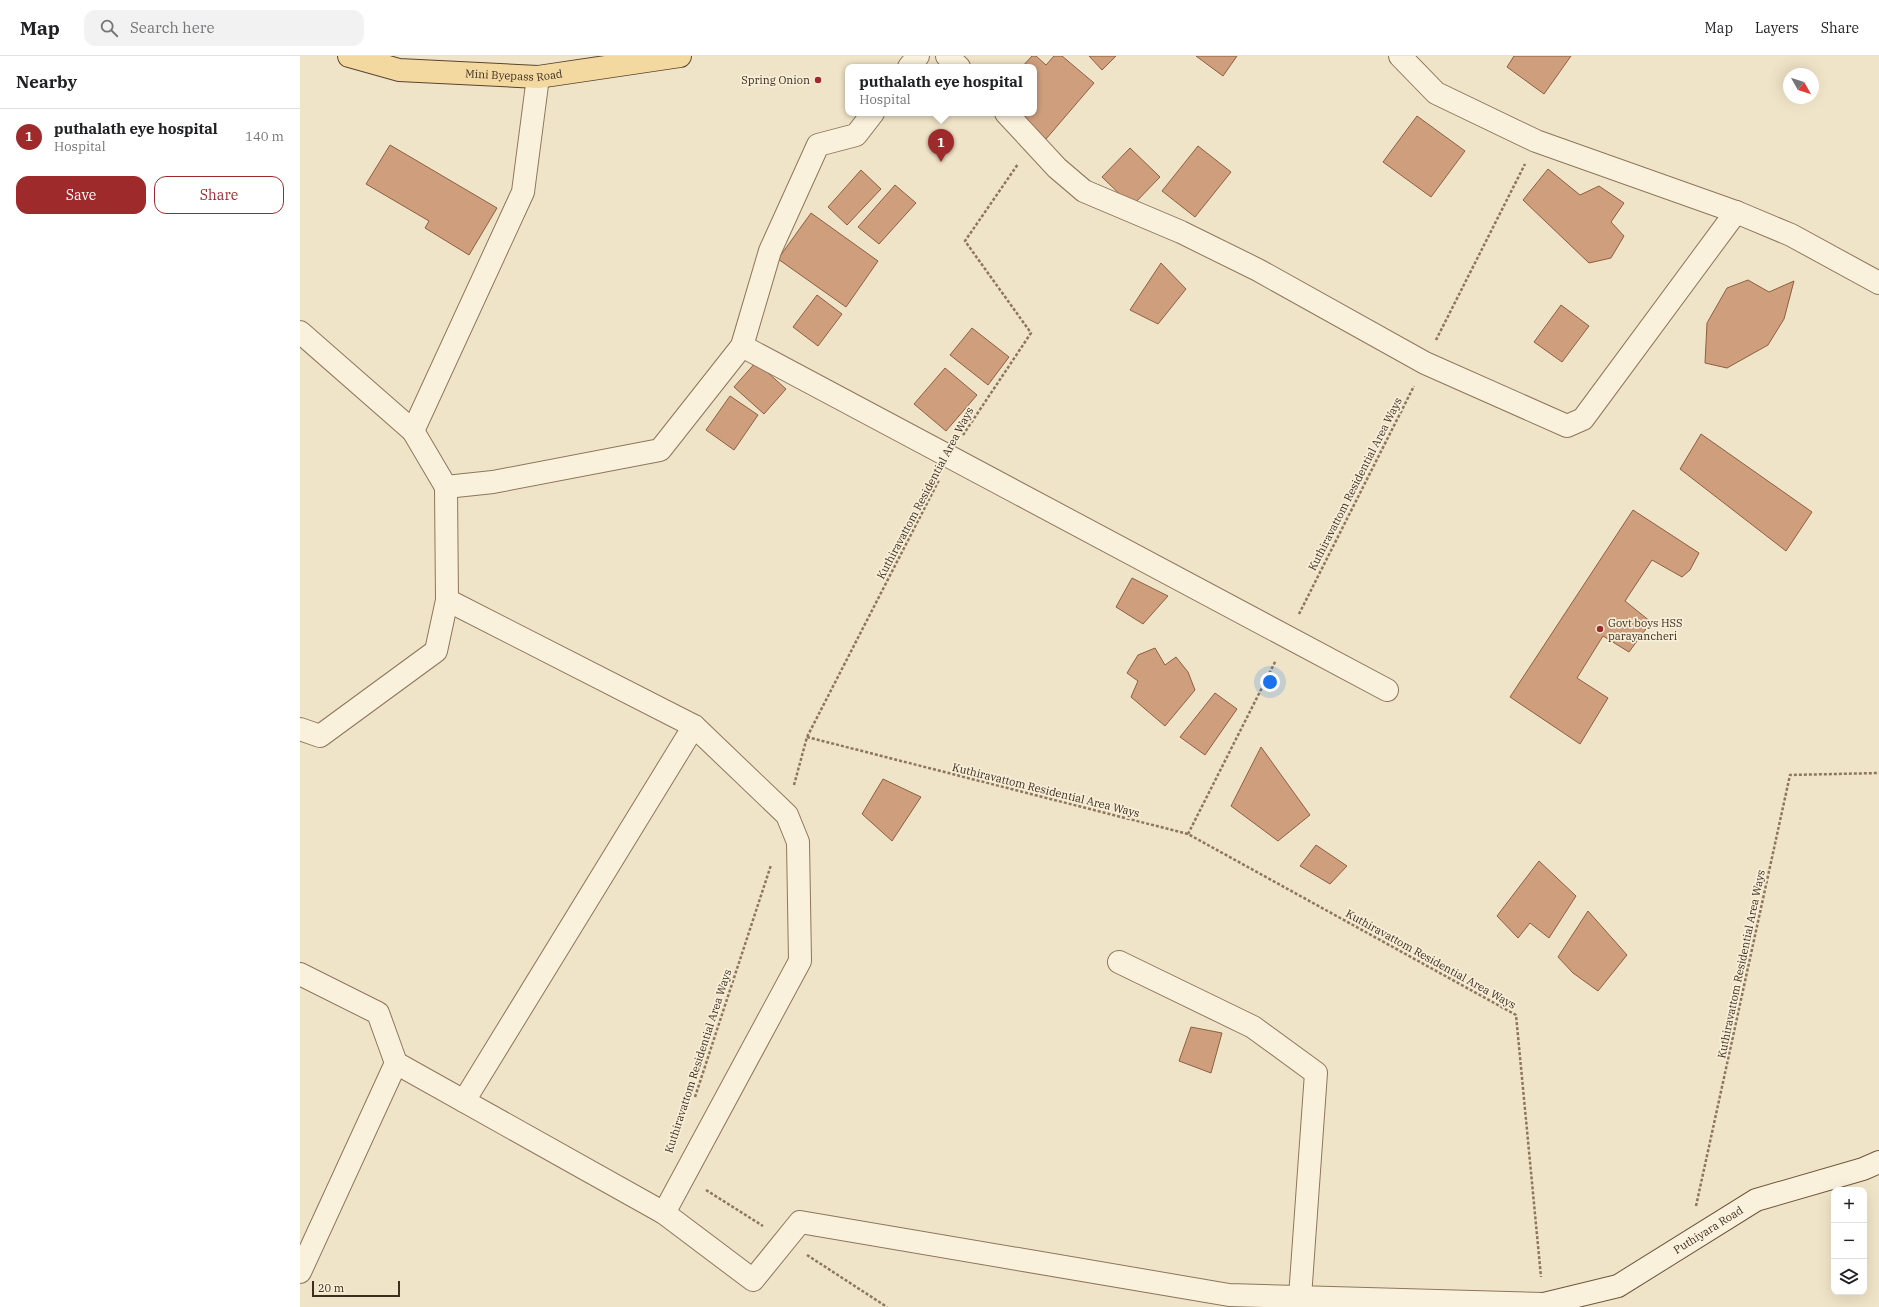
<!DOCTYPE html>
<meta charset="utf-8">
<style>
:root{--surface:#fff;--page:#f2f2f2;--text:#202124;--muted:#757577;--line:#e0e0e0;--accent:#9e2a2b}
body{margin:0;font-family:"IBM Plex Serif",serif;background:var(--page);color:var(--text)}
.controls{position:absolute;right:12px;bottom:12px;display:grid;overflow:hidden;border-radius:8px;box-shadow:0 4px 16px #0002}
.controls button{width:36px;height:36px;display:grid;place-items:center;padding:0;border:0;border-bottom:1px solid var(--line);background:var(--surface);color:var(--text);font:20px sans-serif}
.compass{position:absolute;left:1483px;top:12px;width:36px;height:36px;border-radius:50%;background:var(--surface);box-shadow:0 4px 16px #0002;rotate:129deg}
.scale{position:absolute;left:12px;bottom:10px;width:88px;box-sizing:border-box;padding-left:4px;border:2px solid #3d2e20;border-top:0;font-size:11px;line-height:14px;white-space:nowrap;color:#3d2e20;-webkit-text-stroke:3px #f7eed8;paint-order:stroke}
.you{position:absolute;left:970px;top:626px;width:14px;height:14px;margin:-10px;border:3px solid #fff;border-radius:50%;background:#1a73e8;box-shadow:0 0 0 6px #1a73e833}
.badge{display:grid;place-items:center;width:26px;height:26px;border-radius:50%;background:var(--accent);color:#fff;font-size:13px;font-weight:700}
.pin{position:absolute;translate:-50% -33px;filter:drop-shadow(0 1px 2px #0008)}
.pin::after{content:'';position:absolute;top:21px;width:14px;height:12px;background:inherit;clip-path:polygon(0 0,100% 0,50% 100%)}
.popup{position:absolute;left:545px;top:8px;width:192px;height:52px;box-sizing:border-box;display:grid;place-content:center;border-radius:8px;background:var(--surface);filter:drop-shadow(0 1px 3px #0005);font-size:13px;white-space:nowrap;color:var(--muted)}
.popup b{font-size:15px;color:var(--text)}
.popup::after{content:'';position:absolute;left:50%;top:100%;margin-left:-8px;border:8px solid transparent;border-top-color:var(--surface)}
.list{margin:0;padding:0;list-style:none}
h2{display:flex;justify-content:space-between;align-items:center;height:52px;margin:0;padding:0 16px;font-size:17px}
h2 small{font-size:13px;font-weight:400;color:var(--muted)}
.list li{display:grid;grid-template-columns:26px 1fr auto;gap:12px;align-items:center;box-sizing:border-box;height:56px;padding:0 16px;border-top:1px solid var(--line)}
.list b{display:block;font-size:15px;white-space:nowrap}
.list p{margin:0;font-size:13px;white-space:nowrap;color:var(--muted)}
.list em{font-size:13px;font-style:normal;color:var(--muted)}
.actions{display:flex;gap:8px;padding:12px 16px}
.actions a{flex:1;padding:9px 0;border:1px solid var(--accent);border-radius:12px;text-align:center;font-size:14px;color:var(--accent)}
.actions .main{background:var(--accent);color:#fff}
.icon{flex:none;width:22px;height:22px;fill:none;stroke:currentColor;stroke-width:2;stroke-linecap:round;stroke-linejoin:round}
.map{position:relative;flex:none;width:1579px;height:1251px;overflow:hidden}
header{display:flex;align-items:center;gap:24px;box-sizing:border-box;height:56px;padding:0 20px;background:var(--surface);border-bottom:1px solid var(--line)}
header strong{font-size:19px}
nav{display:flex;gap:22px;margin-inline-start:auto;font-size:14px}
.search{width:280px;height:36px;background:var(--page);display:flex;align-items:center;gap:10px;box-sizing:border-box;padding:0 14px;border-radius:12px;color:var(--muted);font-size:15px}
main{display:flex}
aside{flex:1;background:var(--surface)}
.map>svg:first-child{display:block}
.building{fill:#cf9f7d;stroke:#8d5f41}
.lines{fill:none;stroke-linecap:round;stroke-linejoin:round}
.street-casing{stroke:#8d765c;stroke-width:24}
.secondary-casing{stroke:#6f573f;stroke-width:24}
.primary-casing{stroke:#5b4430;stroke-width:24}
.path{stroke:#8d765c;stroke-width:2.5;stroke-dasharray:3 2;stroke-linecap:butt}
.street{stroke:#faf1dc;stroke-width:22}
.secondary{stroke:#faf1dc;stroke-width:22}
.primary{stroke:#f3d9a0;stroke-width:22}
.poi-dot{fill:#9e2a2b;stroke:#f7eed8;stroke-width:1.5}
.labels{text-anchor:middle;stroke-width:3.5;stroke-linejoin:round;paint-order:stroke}
.street-label{font-size:11px;fill:#3d2e20;stroke:#f7eed8}
.poi-label{font-size:11px;fill:#3d2e20;stroke:#f7eed8;text-anchor:end}
</style>
<header>
<strong>Map</strong>
<div class="search"><svg class="icon" aria-label="search" viewBox="0 0 24 24"><circle cx="10" cy="10" r="6"/><path d="M15 15l6 6"/></svg>Search here</div>
<nav><a>Map</a><a>Layers</a><a>Share</a></nav>
</header>
<main>
<aside>
<h2>Nearby<small></small></h2>
<ul class="list">
<li><span class="badge">1</span><div><b>puthalath eye hospital</b><p>Hospital</p></div><em>140 m</em></li>
</ul>
<div class="actions"><a class="main">Save</a><a>Share</a></div>
</aside>
<div class="map">
<svg width="1579" height="1251" viewBox="0 0 1579 1251">
<rect width="100%" height="100%" fill="#f0e4c8"/>
<g class="building">
<polygon points="732,0 736,0 746,9 754,0 762,0 794,27 746,83 716,57 734,57 734,11 722,11"/>
<polygon points="789,0 816,0 802,14"/>
<polygon points="896,0 937,0 923,20"/>
<polygon points="1214,0 1271,0 1244,38 1207,11"/>
<polygon points="1117,60 1165,95 1131,141 1083,106"/>
<polygon points="90,89 197,152 169,199 125,172 129,165 66,128"/>
<polygon points="898,90 931,116 895,161 862,135"/>
<polygon points="830,92 860,121 832,150 802,121"/>
<polygon points="1248,113 1280,139 1299,130 1324,147 1311,166 1324,180 1311,202 1289,207 1223,144"/>
<polygon points="561,114 581,133 547,169 528,151"/>
<polygon points="595,129 616,147 579,188 558,171"/>
<polygon points="511,157 578,205 546,251 478,203"/>
<polygon points="861,207 886,233 858,268 830,254"/>
<polygon points="1448,224 1469,236 1494,225 1484,263 1468,289 1427,312 1405,307 1407,267 1427,232"/>
<polygon points="517,239 542,258 518,290 493,271"/>
<polygon points="1261,249 1289,270 1262,306 1234,286"/>
<polygon points="672,272 709,301 688,329 650,299"/>
<polygon points="456,306 486,333 464,358 434,331"/>
<polygon points="645,312 677,339 646,375 614,348"/>
<polygon points="430,340 458,359 434,394 406,374"/>
<polygon points="1401,378 1512,456 1486,495 1380,413"/>
<polygon points="1333,454 1399,497 1390,514 1382,521 1352,504 1325,545 1351,566 1329,596 1303,580 1277,622 1308,642 1280,688 1210,641"/>
<polygon points="832,522 868,540 843,568 816,551"/>
<polygon points="855,592 865,609 876,601 888,616 895,634 865,670 831,641 838,625 827,617 838,599"/>
<polygon points="915,637 937,653 905,699 880,681"/>
<polygon points="961,691 1010,759 978,785 931,750"/>
<polygon points="583,723 621,741 592,785 562,758"/>
<polygon points="1016,789 1047,810 1030,828 1000,810"/>
<polygon points="1239,805 1276,840 1249,882 1230,867 1218,882 1197,860"/>
<polygon points="1288,855 1327,899 1298,935 1273,917 1258,901"/>
<polygon points="891,971 922,977 911,1017 879,1005"/>
</g>
<g class="lines">
<g class="street-casing">
<g id="street">
<polyline points="647,0 659,11"/>
<polyline points="1100,0 1136,37 1236,85 1436,156 1491,179 1579,227"/>
<polyline points="609,11 618,0"/>
<polyline points="706,57 757,112 784,135 881,176 958,214 1125,307 1267,370 1283,363 1436,156"/>
<polyline points="0,276 113,375 223,136 238,21"/>
<polyline points="442,290 1087,634"/>
<polyline points="146,431 193,426 360,394 442,290 470,195 518,89 556,79 573,57"/>
<polyline points="147,544 394,670 487,759 498,786 500,905 364,1157"/>
<polyline points="0,673 20,680 136,595 147,544 146,431 113,375"/>
<polyline points="819,906 953,971 1016,1017 1000,1241"/>
<polyline points="0,918 78,957 96,1007 364,1157 453,1224 500,1166 929,1239 1244,1248"/>
<polyline points="164,1045 394,670"/>
<polyline points="0,1216 96,1007"/>
</g>
</g>
<g class="secondary-casing">
<g id="secondary">
<path id="s1" d="M1242 1251 1244 1248 1318 1230 1456 1144 1563 1113 1579 1106"/>
</g>
</g>
<g class="primary-casing">
<g id="primary">
<path id="s2" d="M49 0 99 14 238 21 380 0"/>
</g>
</g>
<g class="path">
<polyline points="1136,284 1225,108"/>
<polyline points="663,379 731,277 665,185 718,108"/>
<polyline points="999,558 1114,330"/>
<polyline points="507,681 888,778 1216,959 1241,1221"/>
<polyline points="494,729 507,681 639,424"/>
<polyline points="888,778 976,604"/>
<polyline points="395,1041 471,809"/>
<polyline points="406,1134 463,1170"/>
<polyline points="1396,1150 1490,719 1579,717"/>
<polyline points="507,1199 587,1251"/>
</g>
<use href="#street" class="street"/>
<use href="#secondary" class="secondary"/>
<use href="#primary" class="primary"/>
</g>
<g class="poi-dot">
<circle cx="518" cy="24" r="4"/>
<circle cx="1300" cy="573" r="4"/>
</g>
<g class="labels">
<g class="street-label">
<text dy="4" stroke="none"><textPath href="#s2" startOffset="167">Mini Byepass Road</textPath></text>
<text transform="translate(1055 428) rotate(-63)" y="4">Kuthiravattom Residential Area Ways</text>
<text transform="translate(625 437) rotate(-62)" y="4">Kuthiravattom Residential Area Ways</text>
<text transform="translate(746 734) rotate(14)" y="4">Kuthiravattom Residential Area Ways</text>
<text transform="translate(1131 903) rotate(29)" y="4">Kuthiravattom Residential Area Ways</text>
<text transform="translate(1441 908) rotate(-78)" y="4">Kuthiravattom Residential Area Ways</text>
<text transform="translate(398 1005) rotate(-72)" y="4">Kuthiravattom Residential Area Ways</text>
<text dy="4" stroke="none"><textPath href="#s1" startOffset="186">Puthiyara Road</textPath></text>
</g>
<g class="poi-label">
<text x="510" y="28">Spring Onion</text>
<text x="1308" y="571" text-anchor="start">Govt boys HSS<tspan x="1308" dy="13">parayancheri</tspan></text>
</g>
</g>
</svg>
<div class="controls">
<button>+</button>
<button>−</button>
<button><svg class="icon" aria-label="layers" viewBox="0 0 24 24"><path d="M12 4l9 5-9 5-9-5zM3 14l9 5 9-5"/></svg></button>
</div>
<svg class="compass" viewBox="-18 -18 36 36"><path d="M0-13l5 13h-10z" fill="#e53935"/><path d="M0 13l5-13h-10z" fill="#757577"/></svg>
<div class="scale">20 m</div>
<div class="you"></div>
<div class="pin badge" style="left:641px;top:106px">1</div>
<div class="popup"><b>puthalath eye hospital</b>Hospital</div>
</div>
</main>
